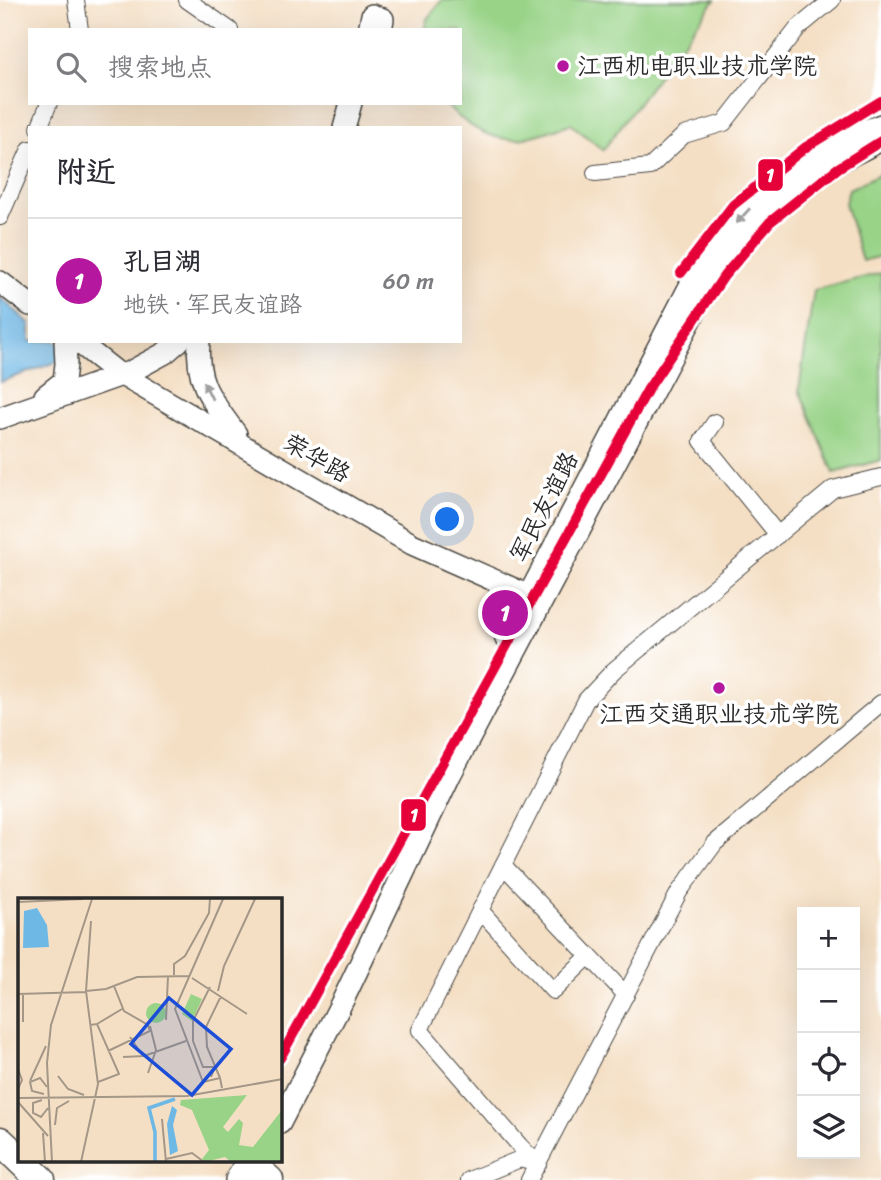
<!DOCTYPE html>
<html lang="zh">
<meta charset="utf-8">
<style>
:root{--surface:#fff;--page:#f7f7f7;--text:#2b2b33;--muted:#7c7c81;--line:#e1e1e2;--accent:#b5179e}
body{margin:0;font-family:Sriracha,"LXGW WenKai TC",sans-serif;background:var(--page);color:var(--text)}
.controls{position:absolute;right:21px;bottom:21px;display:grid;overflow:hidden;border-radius:0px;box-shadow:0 7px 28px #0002}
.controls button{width:63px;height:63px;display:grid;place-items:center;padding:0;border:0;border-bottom:2px solid var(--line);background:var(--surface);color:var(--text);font:35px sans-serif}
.you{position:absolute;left:448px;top:520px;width:24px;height:24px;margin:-18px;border:5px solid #fff;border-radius:50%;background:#1a73e8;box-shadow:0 0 0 10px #1a73e833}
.badge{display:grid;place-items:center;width:46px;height:46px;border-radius:50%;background:var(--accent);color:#fff;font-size:23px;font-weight:700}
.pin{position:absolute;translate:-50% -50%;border:4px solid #fff;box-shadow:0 2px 7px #0006}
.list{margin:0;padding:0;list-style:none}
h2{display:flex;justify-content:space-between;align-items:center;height:91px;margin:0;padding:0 28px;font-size:30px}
h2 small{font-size:23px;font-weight:400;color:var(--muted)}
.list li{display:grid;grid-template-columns:46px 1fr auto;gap:21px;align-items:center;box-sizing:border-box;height:126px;padding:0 28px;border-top:2px solid var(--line)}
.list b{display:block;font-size:26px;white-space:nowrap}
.list p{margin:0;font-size:23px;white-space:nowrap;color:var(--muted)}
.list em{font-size:23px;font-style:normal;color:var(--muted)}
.icon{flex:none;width:38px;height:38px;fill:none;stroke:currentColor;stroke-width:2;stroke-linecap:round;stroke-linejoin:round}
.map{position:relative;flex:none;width:881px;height:1180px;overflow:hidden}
.search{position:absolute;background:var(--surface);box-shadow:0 7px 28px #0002;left:28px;top:28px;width:434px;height:77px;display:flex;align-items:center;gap:18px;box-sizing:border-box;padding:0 24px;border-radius:0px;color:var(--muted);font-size:26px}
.panel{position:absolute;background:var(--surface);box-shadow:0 7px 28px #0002;left:28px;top:126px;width:434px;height:217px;border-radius:0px}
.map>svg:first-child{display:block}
.green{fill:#98d387;stroke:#627f59;stroke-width:2}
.water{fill:#6eb8e6;stroke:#4c7288;stroke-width:2}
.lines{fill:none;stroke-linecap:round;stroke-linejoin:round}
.street-casing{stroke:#494642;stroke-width:18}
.secondary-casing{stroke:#494642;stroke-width:24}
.highway-casing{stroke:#494642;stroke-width:31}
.street{stroke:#fff;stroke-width:16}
.secondary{stroke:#fff;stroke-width:21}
.highway{stroke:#fff;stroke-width:28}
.metro-1-casing{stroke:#fff;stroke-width:16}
.metro-1{stroke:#e60039;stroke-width:10}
.oneway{fill:#a0a0a0}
.poi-dot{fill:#b5179e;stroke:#fff;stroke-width:2.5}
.labels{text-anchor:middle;stroke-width:7;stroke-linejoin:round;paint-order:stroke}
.poi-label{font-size:24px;fill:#2b2b2b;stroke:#fff;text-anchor:start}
.street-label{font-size:24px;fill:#2b2b2b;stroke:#fff}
.inset-river{fill:none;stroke:#6eb8e6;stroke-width:3.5}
.inset-road{fill:none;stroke:#a49787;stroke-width:2}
.view{fill:#1d4ed8;fill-opacity:0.15;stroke:#1d4ed8;stroke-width:3.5}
.inset-edge{fill:none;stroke:#2b2b2b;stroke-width:3.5}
.line-badge{stroke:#fff;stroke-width:2.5}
.badge-label{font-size:19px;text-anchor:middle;font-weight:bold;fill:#fff}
</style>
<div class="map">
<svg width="881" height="1180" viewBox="0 0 881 1180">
<rect width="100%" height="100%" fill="#fff"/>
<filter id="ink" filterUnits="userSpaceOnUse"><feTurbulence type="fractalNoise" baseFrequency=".0143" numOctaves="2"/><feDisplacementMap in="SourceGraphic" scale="14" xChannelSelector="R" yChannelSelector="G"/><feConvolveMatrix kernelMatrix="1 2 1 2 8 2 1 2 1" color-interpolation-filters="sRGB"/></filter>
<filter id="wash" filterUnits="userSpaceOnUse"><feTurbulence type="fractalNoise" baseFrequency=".00686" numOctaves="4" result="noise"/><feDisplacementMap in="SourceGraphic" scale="28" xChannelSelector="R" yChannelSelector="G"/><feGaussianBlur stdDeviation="1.57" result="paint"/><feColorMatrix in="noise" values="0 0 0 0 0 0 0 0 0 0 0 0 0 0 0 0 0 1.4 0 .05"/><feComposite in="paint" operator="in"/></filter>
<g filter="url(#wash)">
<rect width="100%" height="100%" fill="#f4dfc4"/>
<g class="green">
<path d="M442 0H715L603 150 571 124C556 128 532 138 517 139 487 141 463 122 443 103H460V30H424L427 19Z"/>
<polygon points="881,173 881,256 862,261 845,203 849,189"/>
<polygon points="881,273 881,460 834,473 799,390 814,290"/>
</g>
<polygon class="water" points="0,297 30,324 30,341 55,341 76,355 0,382"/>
</g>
<g filter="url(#ink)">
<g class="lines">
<g class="street-casing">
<g id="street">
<polyline points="76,0 80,30"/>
<polyline points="187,0 230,30"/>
<polyline points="39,128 49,103"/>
<polyline points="595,173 650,167 684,135 724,123 798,28 832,0"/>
<polyline points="0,217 30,149"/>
<polyline points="715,422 702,441 778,535"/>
<polyline points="503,865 626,995"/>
<polyline points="480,910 553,991 589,956"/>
<polyline points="469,1180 520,1159 538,1164 520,1146 420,1030 586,700 614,670 833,489 881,477"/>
<polyline points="529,1180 679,892 715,843 881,703"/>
</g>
</g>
<g class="secondary-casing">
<g id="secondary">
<polyline points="369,30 372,15 383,19 381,30"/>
<polyline points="344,128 351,103"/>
<polyline points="0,282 30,305"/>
<polyline points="77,341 115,371 412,544 541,601"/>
<path d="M199 341C195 384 213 402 236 434"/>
<polyline points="45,396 64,381 66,364 65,341"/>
<polyline points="0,418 130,372 165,353 179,341"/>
<polyline points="506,639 692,282 745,212 805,163 862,132 881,125"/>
<polyline points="280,1123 344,998 450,775 720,265 757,224 819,172 881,140"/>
<polyline points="236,1180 246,1161"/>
</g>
</g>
<g class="highway-casing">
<g id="highway">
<polyline points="0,1141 19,1159"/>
<polyline points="21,1161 41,1180"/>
<polyline points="256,1169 269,1180"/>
</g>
</g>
<use href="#street" class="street"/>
<use href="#secondary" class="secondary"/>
<use href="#highway" class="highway"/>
<g class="metro-1-casing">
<g id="metro-1">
<polyline points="681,273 733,205 806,147 881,101"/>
<polyline points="280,1058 648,389 724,276 770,222 838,168 881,141"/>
</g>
</g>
<use href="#metro-1" class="metro-1"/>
</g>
<defs><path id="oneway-solid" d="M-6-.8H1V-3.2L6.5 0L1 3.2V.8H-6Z" transform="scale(1.75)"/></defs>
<g class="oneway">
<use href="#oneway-solid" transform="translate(743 216) rotate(132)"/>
<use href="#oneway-solid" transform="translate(208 391) rotate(-116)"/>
</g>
</g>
<g class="poi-dot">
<circle cx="563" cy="66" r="7"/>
<circle cx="719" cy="688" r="7"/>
</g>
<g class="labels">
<g class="poi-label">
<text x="577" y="74">江西机电职业技术学院</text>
<text x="719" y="722" text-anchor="middle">江西交通职业技术学院</text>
</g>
<g class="street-label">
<text transform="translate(317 458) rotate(30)" y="8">荣华路</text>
<text transform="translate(544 507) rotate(-63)" y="8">军民友谊路</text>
</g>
</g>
<g transform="translate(18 898)">
<rect width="264" height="264" fill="#f4dfc4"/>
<path d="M173 96 184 101 174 123 164 116ZM128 115a10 10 0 1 1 20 0a10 10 0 1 1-20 0ZM229 197 205 229 210 234 221 221 225 225 221 247 235 249 264 212V264H213L207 259 187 264 184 261 191 252 174 212 162 207 163 202Z" fill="#98d387"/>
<path d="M19 10 29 27 31 49 5 50 6 13ZM154 208 159 212 155 227 160 253 152 257 149 226Z" fill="#6eb8e6"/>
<path class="inset-river" d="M137 264V234L131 210 157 201"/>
<path class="inset-road" d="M0 4 65 1M156 77V66L167 58 191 15 192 1M174 80 229 116M192 89 175 123V143L185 169H197L193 179M68 93 88 91 119 79 171 78M200 93 206 68 237 1M5 95V124M0 96 68 94M148 122 150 78M79 126 104 111M72 127 79 126 101 176 80 184M112 139 125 158M90 153 132 133 130 127 106 113 96 88M126 158 168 143M105 159 126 158M0 171 4 182 0 191M130 175 138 152 132 128M40 178 50 191 66 197M202 180 189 149 188 129 203 98M12 183 28 148M185 184 157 111 205 1M185 184 202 180 204 190M26 196 14 193 12 184 22 180 29 189M0 200 169 198 265 181M24 202 15 205V215L23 219 30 210M0 204 30 238M144 221 148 264M37 227 39 210 51 203M25 235 27 264M148 261 174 255 186 264M34 264 29 165 33 127 74 1M63 264 80 186 68 93 73 23"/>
<path class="view" d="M151 100 213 151 174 197 113 146Z"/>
<rect width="264" height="264" class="inset-edge"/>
</g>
<g class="line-badge">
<rect x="757" y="158" width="27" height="34" rx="7" fill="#e60039"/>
<rect x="400" y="798" width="27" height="34" rx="7" fill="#e60039"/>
</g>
<g class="badge-label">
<text x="770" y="182">1</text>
<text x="414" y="822">1</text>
</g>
</svg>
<div class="controls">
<button>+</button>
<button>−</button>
<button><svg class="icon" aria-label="locate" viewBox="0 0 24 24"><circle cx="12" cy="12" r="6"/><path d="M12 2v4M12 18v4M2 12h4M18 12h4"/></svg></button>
<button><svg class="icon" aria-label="layers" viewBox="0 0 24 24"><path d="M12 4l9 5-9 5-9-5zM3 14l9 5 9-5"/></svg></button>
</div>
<div class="you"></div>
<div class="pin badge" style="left:505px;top:613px">1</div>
<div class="search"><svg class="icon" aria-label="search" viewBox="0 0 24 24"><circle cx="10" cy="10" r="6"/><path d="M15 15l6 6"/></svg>搜索地点</div>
<section class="panel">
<h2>附近<small></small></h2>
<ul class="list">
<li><span class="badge">1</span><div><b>孔目湖</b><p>地铁 · 军民友谊路</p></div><em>60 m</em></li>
</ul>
</section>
</div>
